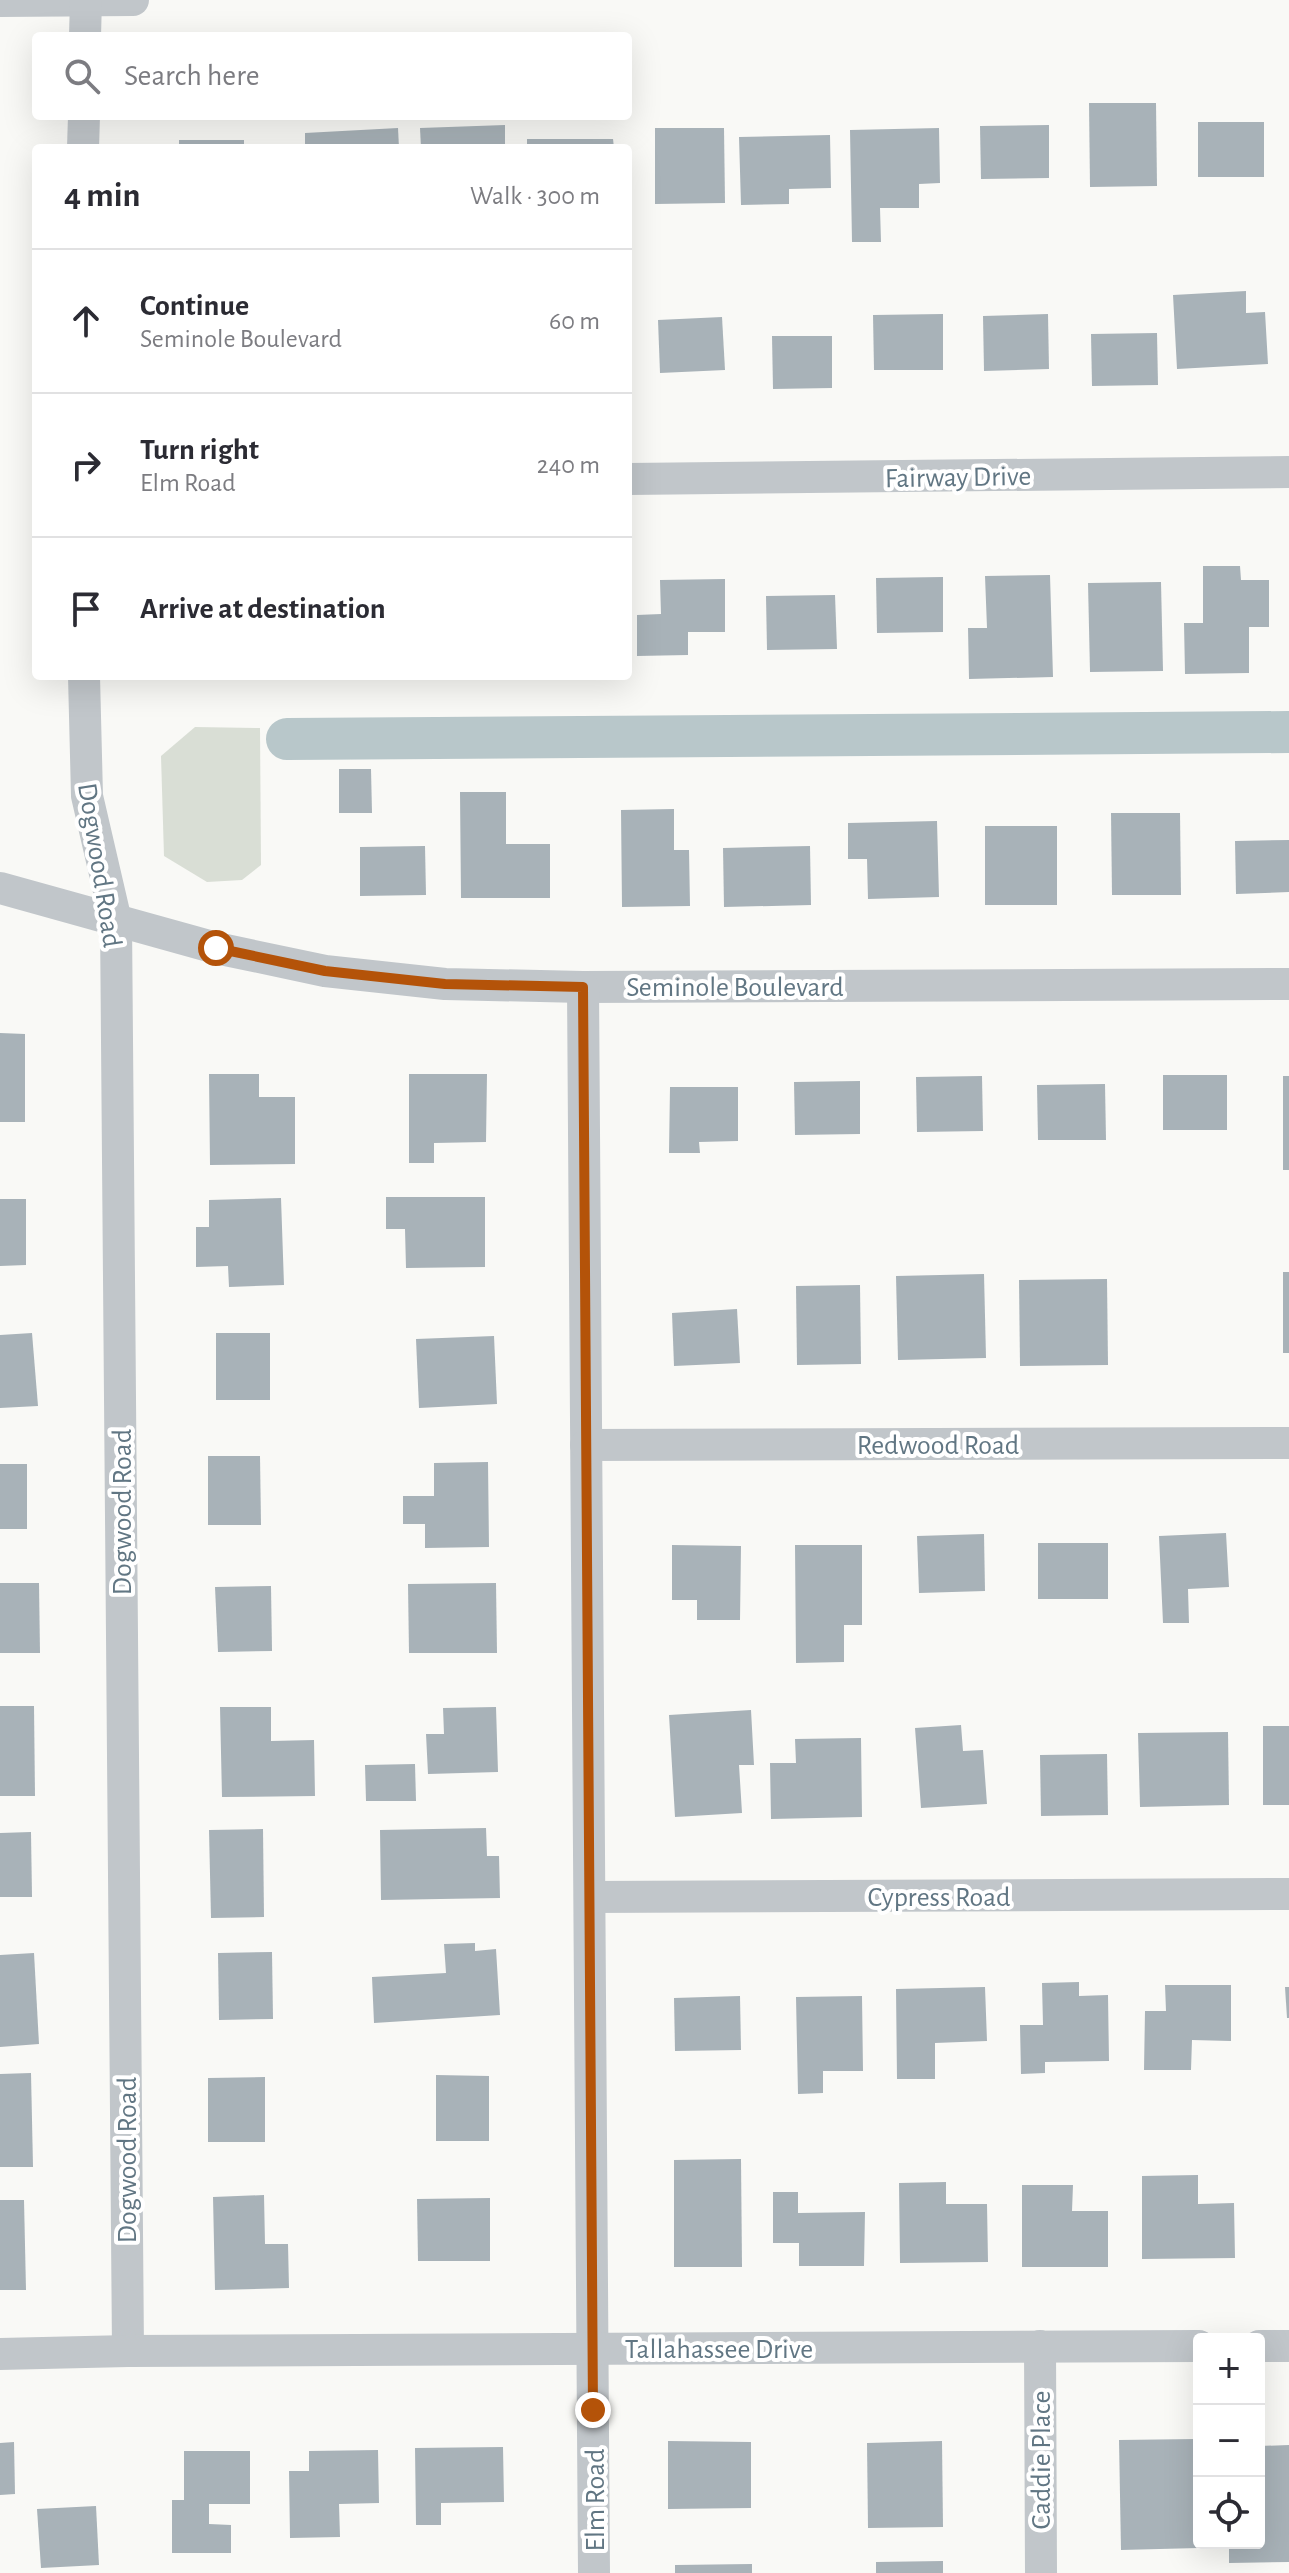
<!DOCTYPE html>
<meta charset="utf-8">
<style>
:root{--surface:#fff;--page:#f2f2f3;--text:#2b2b33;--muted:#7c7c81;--line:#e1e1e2}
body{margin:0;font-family:"Alegreya Sans",sans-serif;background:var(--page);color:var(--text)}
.controls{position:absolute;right:24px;bottom:24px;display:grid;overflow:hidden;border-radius:8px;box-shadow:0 8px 32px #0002}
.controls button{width:72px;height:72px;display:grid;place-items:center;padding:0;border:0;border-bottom:2px solid var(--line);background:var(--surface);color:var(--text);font:40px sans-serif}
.stop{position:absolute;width:24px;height:24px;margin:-18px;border:6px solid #b45309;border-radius:50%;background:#fff}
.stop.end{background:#b45309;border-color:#fff;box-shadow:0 2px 8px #0008}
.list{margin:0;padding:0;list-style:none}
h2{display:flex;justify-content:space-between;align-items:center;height:104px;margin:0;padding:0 32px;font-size:34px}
h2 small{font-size:26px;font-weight:400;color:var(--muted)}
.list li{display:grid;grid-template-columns:52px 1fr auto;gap:24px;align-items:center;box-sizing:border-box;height:144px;padding:0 32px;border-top:2px solid var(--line)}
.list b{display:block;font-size:30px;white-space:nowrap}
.list p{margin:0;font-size:26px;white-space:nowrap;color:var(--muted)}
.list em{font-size:26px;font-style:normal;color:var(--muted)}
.icon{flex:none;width:44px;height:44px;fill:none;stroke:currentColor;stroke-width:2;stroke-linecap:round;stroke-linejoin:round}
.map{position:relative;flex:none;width:1289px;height:2573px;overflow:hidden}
.search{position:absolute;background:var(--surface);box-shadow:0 8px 32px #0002;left:32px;top:32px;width:600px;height:88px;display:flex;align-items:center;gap:20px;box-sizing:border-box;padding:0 28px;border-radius:8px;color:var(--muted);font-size:30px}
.panel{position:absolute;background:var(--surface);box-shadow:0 8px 32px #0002;left:32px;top:144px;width:600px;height:536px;border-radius:8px}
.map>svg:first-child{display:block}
.green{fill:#d9ded5}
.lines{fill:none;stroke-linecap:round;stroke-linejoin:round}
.canal{stroke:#b8c7ca;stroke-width:42}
.building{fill:#a8b2b8}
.street{stroke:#c1c6ca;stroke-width:32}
.route{stroke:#b45309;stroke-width:10}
.labels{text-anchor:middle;stroke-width:8;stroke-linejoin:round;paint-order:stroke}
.street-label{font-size:28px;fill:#617683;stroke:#fff}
</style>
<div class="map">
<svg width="1289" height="2573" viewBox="0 0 1289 2573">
<rect width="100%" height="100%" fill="#f9f9f6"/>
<polygon class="green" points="195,727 260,728 261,865 242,880 207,882 164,856 161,756"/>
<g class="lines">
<polyline class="canal" points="287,739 1289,732"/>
</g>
<g class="building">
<polygon points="1089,103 1156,103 1157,186 1090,187"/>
<rect x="1198" y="122" width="66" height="55"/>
<polygon points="505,125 505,148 421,148 420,128"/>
<polygon points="1049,125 1049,178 981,179 980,126"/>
<polygon points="398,128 399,148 305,148 305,133"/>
<polygon points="655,128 724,128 725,203 655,204"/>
<polygon points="939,128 940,183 919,184 919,208 880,208 881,242 852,242 850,130"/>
<polygon points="830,135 831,188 789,189 789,204 741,205 739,137"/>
<polygon points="527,139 613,139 614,148 527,148"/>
<rect x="179" y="140" width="65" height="8"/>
<polygon points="1246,291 1246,313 1265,312 1268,364 1177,369 1173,295"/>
<polygon points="943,314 943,370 874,370 873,315"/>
<polygon points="1048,314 1049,369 984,371 983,316"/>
<polygon points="722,317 725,370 660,373 658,320"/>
<polygon points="1157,333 1158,385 1092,386 1091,334"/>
<polygon points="772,336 832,336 832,388 773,389"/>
<polygon points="1203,566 1240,566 1241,580 1269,580 1269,627 1249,627 1249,673 1185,674 1184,623 1203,623"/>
<polygon points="1050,575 1053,677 969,679 968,628 987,628 985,576"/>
<polygon points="943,577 943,632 877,633 876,578"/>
<polygon points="725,579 725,632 688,632 688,655 637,656 637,615 661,614 660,580"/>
<polygon points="1161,582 1163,671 1090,672 1088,583"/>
<polygon points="835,595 837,649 767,650 766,596"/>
<polygon points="339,769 371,769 372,813 339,813"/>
<polygon points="460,792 506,792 506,844 550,844 550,898 461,898"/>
<polygon points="674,809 674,850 689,850 690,906 622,907 621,810"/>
<polygon points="1111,813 1180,813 1181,895 1112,895"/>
<polygon points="937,821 939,897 868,899 867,859 848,859 848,823"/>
<rect x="985" y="826" width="72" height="79"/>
<polygon points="1289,840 1289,892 1236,894 1235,841"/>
<polygon points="425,846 426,895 360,896 360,847"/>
<polygon points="810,846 811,905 724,907 723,848"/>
<polygon points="0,1033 25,1034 25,1122 0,1122"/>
<polygon points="209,1074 259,1074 259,1097 295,1097 295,1164 210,1165"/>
<polygon points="409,1074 487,1074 486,1142 434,1143 434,1163 409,1163"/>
<rect x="1163" y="1075" width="64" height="55"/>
<polygon points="982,1076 983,1131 917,1132 916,1077"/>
<rect x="1283" y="1076" width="6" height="94"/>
<polygon points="860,1081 860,1134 795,1135 794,1082"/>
<polygon points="1105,1084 1106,1140 1038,1140 1037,1085"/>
<polygon points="670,1087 738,1087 738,1141 699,1142 700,1153 669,1153"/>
<polygon points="386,1197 485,1197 485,1267 406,1268 405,1229 386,1229"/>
<polygon points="281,1198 284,1285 229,1287 228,1266 196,1267 196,1227 209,1227 209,1200"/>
<polygon points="0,1199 26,1199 26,1265 0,1266"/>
<rect x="1283" y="1272" width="6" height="81"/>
<polygon points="984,1274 986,1358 898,1360 896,1276"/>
<polygon points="1107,1279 1108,1365 1020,1366 1019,1280"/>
<polygon points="860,1285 861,1364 797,1365 796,1286"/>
<polygon points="737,1309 740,1363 674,1366 672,1313"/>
<polygon points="32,1333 38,1406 0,1408 0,1335"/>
<rect x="216" y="1333" width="54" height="67"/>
<polygon points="494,1336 497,1404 419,1408 416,1339"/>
<polygon points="208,1456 260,1456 261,1525 208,1525"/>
<polygon points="488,1462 489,1547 425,1548 425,1524 403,1524 403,1496 434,1496 434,1463"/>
<rect x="0" y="1464" width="27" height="65"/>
<polygon points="1226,1533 1229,1587 1188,1589 1189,1623 1163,1623 1159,1536"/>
<polygon points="984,1534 985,1591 919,1593 917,1536"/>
<rect x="1038" y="1543" width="70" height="56"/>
<polygon points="672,1545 741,1546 740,1620 697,1620 697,1600 672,1600"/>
<polygon points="795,1545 862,1545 862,1625 844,1625 844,1662 796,1663"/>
<polygon points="0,1583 39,1583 40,1653 0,1653"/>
<polygon points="496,1583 497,1653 409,1653 408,1584"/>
<polygon points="271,1586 272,1651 218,1652 215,1587"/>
<polygon points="0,1706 34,1706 35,1796 0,1796"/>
<polygon points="220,1707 271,1707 271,1741 314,1740 315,1796 222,1797"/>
<polygon points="496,1707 498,1772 428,1774 426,1734 444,1734 443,1708"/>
<polygon points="751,1710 754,1765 739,1765 742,1813 675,1817 669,1715"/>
<polygon points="961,1725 963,1751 983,1750 987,1804 921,1808 915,1728"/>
<rect x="1263" y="1726" width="26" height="79"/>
<polygon points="1228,1732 1229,1805 1140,1807 1138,1733"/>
<polygon points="861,1738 862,1817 771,1819 770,1763 796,1763 795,1739"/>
<polygon points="1107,1754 1108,1815 1041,1816 1040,1755"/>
<polygon points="415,1764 416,1801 366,1801 365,1765"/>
<polygon points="486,1828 487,1856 499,1856 500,1898 381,1900 380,1830"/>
<polygon points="263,1829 264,1917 211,1918 209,1830"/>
<polygon points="31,1832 32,1897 0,1897 0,1833"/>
<polygon points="475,1943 475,1951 496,1949 500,2015 374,2023 372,1977 446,1973 444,1944"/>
<polygon points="272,1952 273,2019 219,2020 218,1953"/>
<polygon points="34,1953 39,2044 0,2047 0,1955"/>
<polygon points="1079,1982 1079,1996 1108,1995 1109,2061 1045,2062 1045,2073 1021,2074 1020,2025 1043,2025 1042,1983"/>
<polygon points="1165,1985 1231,1985 1231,2041 1192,2040 1191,2070 1144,2070 1145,2011 1166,2011"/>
<polygon points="985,1987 987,2041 935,2043 935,2079 897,2079 896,1989"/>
<polygon points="1285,1987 1289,1987 1289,2018 1287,2018"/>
<polygon points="740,1996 741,2050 675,2051 674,1998"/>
<polygon points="862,1996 863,2071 823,2071 823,2093 798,2094 796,1997"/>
<polygon points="31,2073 33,2167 0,2167 0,2074"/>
<polygon points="436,2075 489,2076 489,2141 436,2141"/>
<polygon points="265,2077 265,2142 208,2142 208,2078"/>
<polygon points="741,2159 742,2267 674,2267 674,2160"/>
<polygon points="1198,2175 1198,2204 1234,2203 1235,2258 1142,2259 1142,2176"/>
<polygon points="946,2182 946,2204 987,2204 988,2262 900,2263 899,2183"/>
<polygon points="1022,2185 1073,2185 1072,2211 1108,2211 1108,2267 1022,2267"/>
<polygon points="773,2192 798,2192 798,2213 865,2212 864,2266 799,2266 799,2243 773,2243"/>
<polygon points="264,2195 265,2244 288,2244 289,2288 215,2290 213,2197"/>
<polygon points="490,2198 490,2261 418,2261 417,2199"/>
<polygon points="0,2200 24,2200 26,2290 0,2290"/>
<polygon points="1196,2439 1198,2548 1121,2550 1119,2440"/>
<polygon points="668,2441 751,2442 751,2508 668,2509"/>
<polygon points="942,2441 943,2527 868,2528 867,2443"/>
<polygon points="14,2442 15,2494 0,2495 0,2443"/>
<polygon points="1289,2445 1289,2562 1229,2563 1229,2543 1259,2543 1259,2446"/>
<polygon points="503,2447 504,2502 441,2503 441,2525 416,2525 415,2448"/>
<polygon points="378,2450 379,2503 339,2504 340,2537 290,2538 289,2471 309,2471 309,2451"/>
<polygon points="184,2451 250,2451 250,2504 209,2504 209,2524 231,2525 231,2553 172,2553 172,2500 184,2500"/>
<polygon points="96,2506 99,2565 41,2568 37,2509"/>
<polygon points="943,2561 943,2573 876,2573 876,2562"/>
<polygon points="752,2564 752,2573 675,2573 675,2565"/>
</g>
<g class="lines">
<g class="street">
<polyline points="0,1 133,0"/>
<polyline points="85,36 86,0"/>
<polyline points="83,148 84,116"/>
<polyline points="628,479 1289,472"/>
<polyline points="84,676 87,796 116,921 128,2351"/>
<polyline points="0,888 216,948 325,971 445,984 583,987 1289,984"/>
<polyline points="583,987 594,2573"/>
<polyline points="586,1445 1289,1443"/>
<polyline points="590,1897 1289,1894"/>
<polyline points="1040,2346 1041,2573"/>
<polyline points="1259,2346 1289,2346"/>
<polyline points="0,2354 128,2351 1199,2346"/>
</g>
</g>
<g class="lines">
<polyline class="route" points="216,948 325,971 445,984 583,987 593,2410"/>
</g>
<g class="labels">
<g class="street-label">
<text transform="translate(958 476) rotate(-1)" y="10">Fairway Drive</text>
<text transform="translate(101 865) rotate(81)" y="10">Dogwood Road</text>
<text x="735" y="996">Seminole Boulevard</text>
<text x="938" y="1454">Redwood Road</text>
<text transform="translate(121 1512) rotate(-90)" y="10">Dogwood Road</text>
<text x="939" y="1906">Cypress Road</text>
<text transform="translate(126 2160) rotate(-90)" y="10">Dogwood Road</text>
<text x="719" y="2358">Tallahassee Drive</text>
<text transform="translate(1040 2460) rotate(-90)" y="10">Caddie Place</text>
<text transform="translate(594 2500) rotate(-90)" y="10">Elm Road</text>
</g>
</g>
</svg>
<div class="controls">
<button>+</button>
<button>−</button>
<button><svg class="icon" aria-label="locate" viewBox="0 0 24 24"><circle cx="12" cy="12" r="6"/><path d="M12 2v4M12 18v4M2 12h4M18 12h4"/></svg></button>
</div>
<div class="stop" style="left:216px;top:948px"></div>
<div class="stop end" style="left:593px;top:2410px"></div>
<div class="search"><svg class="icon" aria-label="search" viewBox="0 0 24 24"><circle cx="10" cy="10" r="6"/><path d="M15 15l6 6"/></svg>Search here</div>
<section class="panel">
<h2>4 min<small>Walk · 300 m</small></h2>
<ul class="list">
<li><svg class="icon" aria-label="ahead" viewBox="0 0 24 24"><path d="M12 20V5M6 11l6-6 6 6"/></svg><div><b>Continue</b><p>Seminole Boulevard</p></div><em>60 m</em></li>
<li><svg class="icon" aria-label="right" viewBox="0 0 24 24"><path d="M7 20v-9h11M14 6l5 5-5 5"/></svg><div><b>Turn right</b><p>Elm Road</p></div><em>240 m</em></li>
<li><svg class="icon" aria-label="arrive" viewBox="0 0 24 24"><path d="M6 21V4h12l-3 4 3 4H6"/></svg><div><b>Arrive at destination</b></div></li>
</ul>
</section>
</div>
